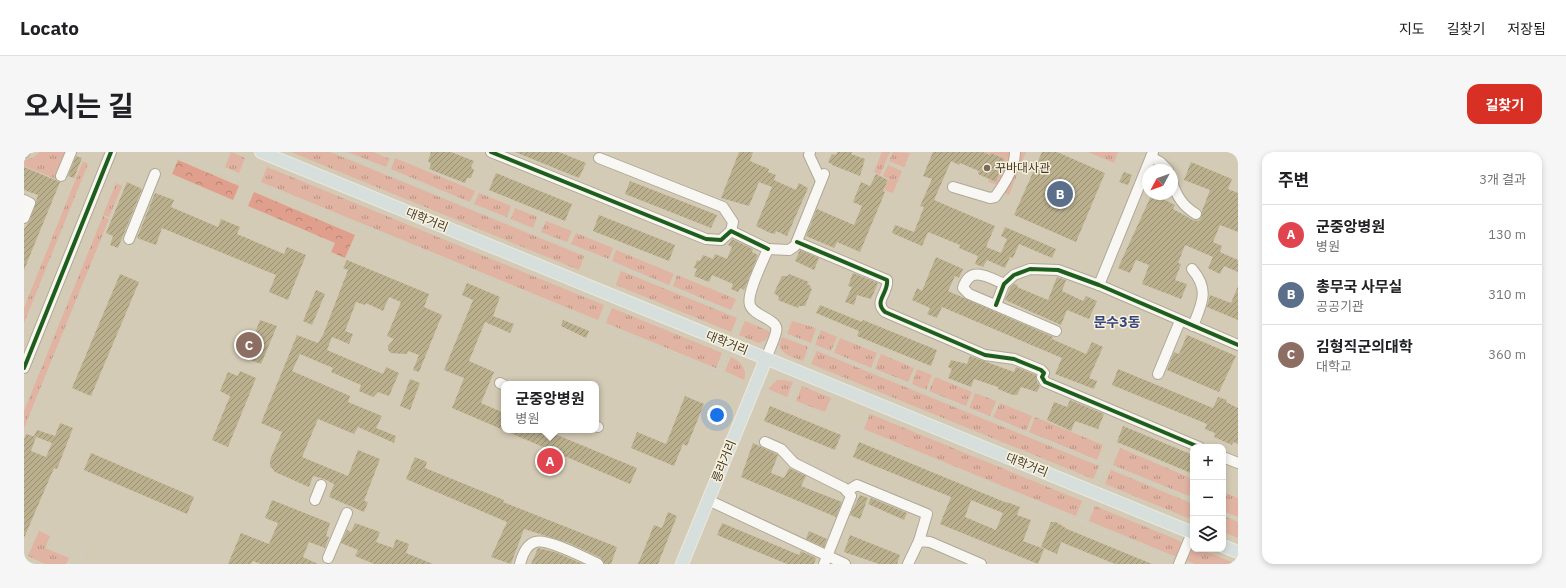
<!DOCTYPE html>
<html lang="ko">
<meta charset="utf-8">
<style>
:root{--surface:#fff;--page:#f6f6f6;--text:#202124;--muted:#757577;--line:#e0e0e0;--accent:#d93025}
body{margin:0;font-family:"IBM Plex Sans","Noto Sans KR",sans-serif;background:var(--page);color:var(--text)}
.controls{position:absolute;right:12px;bottom:12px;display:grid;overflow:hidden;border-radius:8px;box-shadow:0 2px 6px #0003}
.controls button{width:36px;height:36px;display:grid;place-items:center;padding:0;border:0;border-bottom:1px solid var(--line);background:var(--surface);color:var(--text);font:20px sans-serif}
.compass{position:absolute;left:1118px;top:12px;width:36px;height:36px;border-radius:50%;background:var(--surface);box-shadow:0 2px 6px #0003;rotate:229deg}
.you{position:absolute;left:693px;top:263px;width:14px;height:14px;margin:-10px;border:3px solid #fff;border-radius:50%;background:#1a73e8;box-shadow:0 0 0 6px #1a73e833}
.badge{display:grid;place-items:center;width:26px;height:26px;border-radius:50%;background:var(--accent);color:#fff;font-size:13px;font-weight:700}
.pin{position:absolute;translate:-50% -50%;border:2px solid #fff;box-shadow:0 1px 4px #0006}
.popup{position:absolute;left:477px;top:229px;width:98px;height:52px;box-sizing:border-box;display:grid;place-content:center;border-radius:8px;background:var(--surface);filter:drop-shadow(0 1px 3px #0005);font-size:13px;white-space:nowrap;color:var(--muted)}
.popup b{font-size:15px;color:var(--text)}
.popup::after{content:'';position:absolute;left:50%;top:100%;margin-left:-8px;border:8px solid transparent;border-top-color:var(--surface)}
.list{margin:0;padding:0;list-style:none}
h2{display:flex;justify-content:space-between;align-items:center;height:52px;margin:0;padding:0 16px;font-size:17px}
h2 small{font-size:13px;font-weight:400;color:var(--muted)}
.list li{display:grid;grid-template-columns:26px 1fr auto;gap:12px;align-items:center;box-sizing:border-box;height:60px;padding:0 16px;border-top:1px solid var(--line)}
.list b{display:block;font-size:15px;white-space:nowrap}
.list p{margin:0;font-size:13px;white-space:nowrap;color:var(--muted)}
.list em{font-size:13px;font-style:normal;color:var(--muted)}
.icon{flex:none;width:22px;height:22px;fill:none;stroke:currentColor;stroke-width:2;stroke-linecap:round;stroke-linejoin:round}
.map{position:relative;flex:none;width:1214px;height:412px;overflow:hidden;border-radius:12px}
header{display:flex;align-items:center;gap:24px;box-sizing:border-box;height:56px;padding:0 20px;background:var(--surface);border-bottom:1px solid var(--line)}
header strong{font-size:19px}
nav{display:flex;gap:22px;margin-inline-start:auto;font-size:14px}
.intro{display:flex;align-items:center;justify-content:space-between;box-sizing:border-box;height:96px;padding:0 24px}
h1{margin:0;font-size:28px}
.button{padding:10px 18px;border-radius:12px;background:var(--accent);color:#fff;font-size:14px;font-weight:700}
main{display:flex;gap:24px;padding:0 24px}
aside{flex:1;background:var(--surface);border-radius:12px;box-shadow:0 2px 6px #0003}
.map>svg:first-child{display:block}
.grass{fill:url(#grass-tufts)}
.forest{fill:url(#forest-crowns)}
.building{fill:url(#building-hatch);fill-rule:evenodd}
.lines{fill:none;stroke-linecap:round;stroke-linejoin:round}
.minor-casing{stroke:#aea897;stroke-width:12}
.major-casing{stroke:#ebe8de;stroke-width:14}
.path{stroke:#d0cec8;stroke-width:1.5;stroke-dasharray:2 2;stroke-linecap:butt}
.minor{stroke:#f8f7f4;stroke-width:10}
.major{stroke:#d7dfdc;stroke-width:12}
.cycleway-casing{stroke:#faf2de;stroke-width:6}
.cycleway{stroke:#1b5e20;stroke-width:4}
.poi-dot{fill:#746d5b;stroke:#faf2de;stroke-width:1.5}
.labels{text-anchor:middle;stroke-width:3;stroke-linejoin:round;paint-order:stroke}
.poi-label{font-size:12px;fill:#413b2a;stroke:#faf2de;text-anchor:start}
.street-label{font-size:12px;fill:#413b2a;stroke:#faf2de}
.quarter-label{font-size:14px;font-weight:bold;fill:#354580;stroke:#faf2de}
</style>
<header>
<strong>Locato</strong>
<nav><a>지도</a><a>길찾기</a><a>저장됨</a></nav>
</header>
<div class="intro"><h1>오시는 길</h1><a class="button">길찾기</a></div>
<main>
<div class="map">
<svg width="1214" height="412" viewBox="0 0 1214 412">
<defs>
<pattern id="grass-tufts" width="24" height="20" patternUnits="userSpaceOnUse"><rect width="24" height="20" fill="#e1b3a2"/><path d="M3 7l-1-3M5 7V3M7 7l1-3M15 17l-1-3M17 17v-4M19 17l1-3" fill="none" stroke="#b89384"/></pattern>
<pattern id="forest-crowns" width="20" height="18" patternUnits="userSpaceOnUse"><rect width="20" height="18" fill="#e09f8c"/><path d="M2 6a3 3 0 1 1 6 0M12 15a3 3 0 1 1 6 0" fill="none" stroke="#b78373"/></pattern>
<pattern id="building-hatch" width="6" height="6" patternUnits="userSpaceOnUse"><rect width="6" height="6" fill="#bbb08e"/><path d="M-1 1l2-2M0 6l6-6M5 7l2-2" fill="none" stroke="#9a9074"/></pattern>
</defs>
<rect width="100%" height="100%" fill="#d3cbb5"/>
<g class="grass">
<polygon points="16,0 44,0 32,27 0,14 0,8 8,6"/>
<polygon points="207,0 221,6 215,21 201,15"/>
<polygon points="267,0 306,0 560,104 555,118"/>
<polygon points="324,0 349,0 366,7 362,15"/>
<polygon points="858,0 866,0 856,23 850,20"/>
<polygon points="869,0 886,1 880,15 865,9"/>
<polygon points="960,0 988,0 988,4 975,32 973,33 964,30 965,27 972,30 982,7 967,1 966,3"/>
<polygon points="992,0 1002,0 985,43 978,40"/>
<polygon points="1064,0 1094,0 1090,11"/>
<polygon points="371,6 451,39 446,50 367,17"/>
<polygon points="59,9 64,12 0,171 0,156"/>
<polygon points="864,13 878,19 869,41 860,38 865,27 859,24"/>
<polygon points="243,15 580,153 574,168 237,30"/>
<polygon points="92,31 98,34 85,65 79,63"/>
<polygon points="455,41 487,54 483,65 450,52"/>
<polygon points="491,56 513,65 509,76 487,67"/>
<polygon points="79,64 85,67 0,276 0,259"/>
<polygon points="522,69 548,79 543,90 517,80"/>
<polygon points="552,81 589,96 585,107 547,92"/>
<polygon points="592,98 650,122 645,133 588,109"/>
<polygon points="597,119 713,166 707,180 592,133"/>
<polygon points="653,123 712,147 707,158 649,134"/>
<polygon points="588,156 698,201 692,216 582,171"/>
<polygon points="721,169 747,180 742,188 734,191 715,183"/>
<polygon points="768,169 792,176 787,191 763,182"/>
<polygon points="797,178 813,185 807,199 791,193"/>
<path d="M758 185 784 195 779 209C769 205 759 203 755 194Z"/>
<polygon points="816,186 853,201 847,216 810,201"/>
<polygon points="793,199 1075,314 1069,327 787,212"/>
<polygon points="857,202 890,216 884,230 851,217"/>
<path d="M707 205C716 209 724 217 720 228L701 219Z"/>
<polygon points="893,217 908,223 902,238 888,232"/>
<polygon points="911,225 948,240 942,254 905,239"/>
<polygon points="753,228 759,228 769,230 763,245 744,237"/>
<polygon points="778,234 807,246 801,260 772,249"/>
<polygon points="951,241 972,249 966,264 945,256"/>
<polygon points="976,251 1008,264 1002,279 969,265"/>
<polygon points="846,262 1058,349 1052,364 840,277"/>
<polygon points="1011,265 1079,293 1073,308 1005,280"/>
<polygon points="1096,296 1169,327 1169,334 1165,344 1089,313"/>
<polygon points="1087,318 1169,352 1169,368 1081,332"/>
<polygon points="1199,340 1214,346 1214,365 1199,359"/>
<polygon points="1071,354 1156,389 1159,392 1155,406 1065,369"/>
<polygon points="1199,364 1214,370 1214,386 1199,380"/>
<polygon points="15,379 26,384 21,396 45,406 42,412 21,412 4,404"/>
<polygon points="1169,396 1169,397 1176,397 1212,412 1171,412 1162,408 1166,398"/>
</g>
<g class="forest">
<polygon points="154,8 215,34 209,48 148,22"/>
<polygon points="230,40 331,83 321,106 307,100 311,91 224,54"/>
</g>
<g class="building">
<polygon points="407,0 427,0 450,9 447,15 450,18 447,26 443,26 441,31 405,17 407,12 404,9"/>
<polygon points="491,0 535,0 562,11 555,26"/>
<polygon points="715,0 729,0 726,9 745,17 744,20 752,23 750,28 772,38 775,31 784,36 763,84 752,79 751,82 746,81 732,74 748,35 735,30 725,54 697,46"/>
<polygon points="813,0 828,0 827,2 841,7 836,24 808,13 808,12 804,10 808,2 812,3"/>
<polygon points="909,0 959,0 966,3 967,1 981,7 972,30 954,22 955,19 936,11 935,13 927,9 910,48 971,74 962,95 977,101 983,87 977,84 981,75 1032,97 1028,106 995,92 989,106 986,105 981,116 963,108 959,115 951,112 954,104 935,96 936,93 904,80 898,94 868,81 871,73 890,80 900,55 896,54 908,27 899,24"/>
<polygon points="1018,0 1033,0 1081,21 1052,90 990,63"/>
<polygon points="52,4 58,6 50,26 44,24"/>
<polygon points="1167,10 1208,27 1204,37 1214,41 1214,80 1196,73 1189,90 1198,94 1196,100 1214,108 1214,120 1200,114 1196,122 1184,116 1189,105 1161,93 1154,111 1157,112 1151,128 1163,132 1157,147 1118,132 1125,113 1112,108 1106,121 1094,116 1127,44 1134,47 1135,45 1151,53 1149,57 1169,68 1174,69 1177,66 1178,59 1186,38 1160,28"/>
<polygon points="0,15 36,30 0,118 0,77 6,68 14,43 0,38"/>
<polygon points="1100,20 1108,23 1104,33 1095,30"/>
<polygon points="472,21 548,52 541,69 465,38"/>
<polygon points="852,22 864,28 859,39 861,40 836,100 813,90 810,96 782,84 793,57 830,73 838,54 829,50 837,30 846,34"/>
<polygon points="606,29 693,63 687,76 601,42"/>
<polygon points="103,30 118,37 94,96 86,93 89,84 82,81"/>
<polygon points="131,41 150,48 147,55 194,75 197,67 216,75 213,82 260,102 263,95 282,103 264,148 245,140 252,123 138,76 132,93 113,86"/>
<polygon points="575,63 651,93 645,109 569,79"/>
<polygon points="708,87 729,97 728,100 734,103 720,138 716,136 714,140 707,137 709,132 688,123 685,130 670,124 673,117 670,116 673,108 676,109 679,103 689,107 691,102 703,107 708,95 704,93"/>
<polygon points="776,98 795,106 790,118 771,109"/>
<polygon points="912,105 939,117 935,126 931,124 924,139 1029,185 1028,187 1062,202 1068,190 1079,195 1065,226 1073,229 1070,237 1031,222 1038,206 918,155 913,166 903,162 906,156 888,148 893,136 898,139"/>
<polygon points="323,108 405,142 400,155 418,163 395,220 389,218 395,203 384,199 383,202 367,201 364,198 364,194 370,187 363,184 377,150 365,145 359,159 342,151 341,153 332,150 321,179 329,182 325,192 308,185 303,198 359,222 362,215 375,221 365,244 354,240 349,245 335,239 337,233 307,220 309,216 276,202 268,219 326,244 324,250 358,264 352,276 372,284 370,291 334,275 330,282 294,267 278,305 324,324 334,298 356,307 340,349 344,350 340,360 305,345 310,332 300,327 289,324 285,335 251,320 246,314 246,308 258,280 237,271 273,183 294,191 299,183 324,118 319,116"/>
<polygon points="829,121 854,131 847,147 833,143 830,153 821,150 828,135 824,134"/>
<polygon points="96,122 115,130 67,244 48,236"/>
<polygon points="765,122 785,130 783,132 787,134 786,136 788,137 781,154 775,154 774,156 754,148 755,145 750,141 758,124 764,124"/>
<polygon points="1033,125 1042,128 1038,139 1059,149 1062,144 1073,149 1065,167 1043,158 1037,173 981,148 986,136 990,132 994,133 993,135 1024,148"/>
<polygon points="443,131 476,145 469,164 490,172 486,181 461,170 445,209 470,220 457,251 480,261 480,278 521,278 613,316 606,332 428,256 440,226 420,218 449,148 438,143"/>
<polygon points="1214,134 1214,168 1183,155 1186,143 1207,151"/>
<polygon points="292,138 301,142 288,173 279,169"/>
<polygon points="796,153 838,170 839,168 913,198 907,214 833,184 835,179 792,161"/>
<polygon points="236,168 253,174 237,212 221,206"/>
<polygon points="539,168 565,179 562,186 537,174"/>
<polygon points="1163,183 1212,204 1195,240 1143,218 1150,200 1155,202"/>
<polygon points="946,204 990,220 992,215 1012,223 1013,230 1016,234 1013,240 997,235 993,243 989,243 974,237 974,235 950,227 947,235 924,226 928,217 924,215 927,208 943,212"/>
<polygon points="1094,217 1189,256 1194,245 1203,248 1202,250 1214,256 1214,292 1209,290 1208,293 1190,285 1191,281 1181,277 1183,272 1088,233"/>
<polygon points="216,219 232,226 204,295 188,288 206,244 196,239 204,220 214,224"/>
<polygon points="386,227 396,231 386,258 376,254"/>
<polygon points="661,244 680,252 663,294 659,292 650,314 607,296 613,280 642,292"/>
<polygon points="1046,248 1080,262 1074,277 1051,269 1047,279 1023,268 1030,250 1043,255"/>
<polygon points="746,254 817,283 811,298 740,269"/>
<polygon points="36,271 49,276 33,317 30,316 0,386 0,288 2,282 12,285 7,299 22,305 28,291 10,284 13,278 31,284"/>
<polygon points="1099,274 1169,303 1169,322 1093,290"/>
<path d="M835 290 983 351V350L996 355 993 363 1007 368 999 389 1020 397 1014 412 916 372 927 345 829 305ZM947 348 979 361 972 378 941 365Z"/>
<polygon points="729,291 754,303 747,321 760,326 765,316 782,324 777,334 818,350 812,365 717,325"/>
<polygon points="67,301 170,345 163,362 60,318"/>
<polygon points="391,305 403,310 401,316 480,348 479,350 593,395 587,412 580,412 577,406 545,391 500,377 487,412 467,405 483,370 382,327"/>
<polygon points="836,343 844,346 836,367 826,363"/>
<polygon points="847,346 883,361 880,368 844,352"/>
<polygon points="248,348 306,371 302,384 305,385 301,396 285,390 279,405 294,412 237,412 229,409 227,412 204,412 217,381 245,392 254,371 241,366"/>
<polygon points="644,360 653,364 634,412 614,412 630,373 638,376"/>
<polygon points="1027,370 1032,370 1043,377 1128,412 1091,412 1037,390 1033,402 1017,395"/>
<polygon points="331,371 356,380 352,390 369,396 372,387 385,392 382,401 409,412 350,412 331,404 334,398 317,391 323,378 327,380"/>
<polygon points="698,371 775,403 777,399 792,406 790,412 763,412 693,383"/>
<polygon points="785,379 803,387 800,395 782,387"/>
<polygon points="826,383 876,403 873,412 855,412 820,400"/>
<polygon points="514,396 531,400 559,412 507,412"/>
</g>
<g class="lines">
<g class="minor-casing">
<g id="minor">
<polyline points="467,0 682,87 697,88 707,79 744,97"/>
<polyline points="786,0 785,3 797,29"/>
<polyline points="0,1 1,0"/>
<polyline points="1127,5 1136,10 1144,18"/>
<polyline points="575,6 699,55 709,70 707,79"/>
<polyline points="37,24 47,0"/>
<path d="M1148 30C1153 45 1159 54 1172 62"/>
<path d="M929 35 966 46 971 45C980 33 991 15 991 0"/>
<polyline points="0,48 6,51 0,66"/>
<polyline points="105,87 131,22"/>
<path d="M773 90 863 128C865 141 849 149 861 160L961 203 990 207 1017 218 1020 221 1018 225 1021 230 1175 295"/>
<path d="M1168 117C1186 138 1178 151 1169 174"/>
<path d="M980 132C964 125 946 113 939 136L945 142 1032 179"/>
<polyline points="1075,133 1129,0"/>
<polyline points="972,153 980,132 990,123 1006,117 1034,118 1075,133 1214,193"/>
<path d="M742 207C745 198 750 189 752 180 756 167 730 165 726 153 722 142 739 109 744 97L765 98 771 94 800 22"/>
<polyline points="0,216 87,0"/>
<polyline points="1134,222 1156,169"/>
<polyline points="476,231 480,233"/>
<polyline points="572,274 574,275"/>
<polyline points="741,290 757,297 770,311 820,336 827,344 800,412"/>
<polyline points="1199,305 1214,311"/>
<polyline points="823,339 833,333 903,362 895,389"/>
<polyline points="291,348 297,333"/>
<polyline points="684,348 821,412"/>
<polyline points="304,406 323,361"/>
<path d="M496 412C498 404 502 393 511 390 524 386 561 406 574 412"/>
<polyline points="884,412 895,389 906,390 957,412"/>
<polyline points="1155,412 1168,381"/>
</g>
</g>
<g class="major-casing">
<g id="major">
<polyline points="237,0 1169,381"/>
<polyline points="1199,394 1214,400"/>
<polyline points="658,412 742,207"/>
</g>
</g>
<g class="path">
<polyline points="152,0 720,233"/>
<polyline points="314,0 726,168"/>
<polyline points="799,9 802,0"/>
<polyline points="762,182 1169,348"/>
<polyline points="711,183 718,165"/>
<polyline points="781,212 789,193"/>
<polyline points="695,222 703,201"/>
<polyline points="739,240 1148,407"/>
<polyline points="764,250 773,230"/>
<polyline points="1073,331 1081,312"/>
<polyline points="1199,361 1214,367"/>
<polyline points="1057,370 1065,349"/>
<polyline points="54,412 61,393"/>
</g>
<use href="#minor" class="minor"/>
<use href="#major" class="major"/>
<g class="cycleway-casing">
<g id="cycleway">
<polyline points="467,0 682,87 697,88 707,79 744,97"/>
<path d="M773 90 863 128C865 141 849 149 861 160L961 203 990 207 1017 218 1020 221 1018 225 1021 230 1175 295"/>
<polyline points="972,153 980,132 990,123 1006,117 1034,118 1075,133 1214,193"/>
<polyline points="0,216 87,0"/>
</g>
</g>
<use href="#cycleway" class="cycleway"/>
</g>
<circle class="poi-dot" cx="963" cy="16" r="4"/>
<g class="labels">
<g class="poi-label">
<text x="971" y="20">꾸바대사관</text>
</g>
<g class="street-label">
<text transform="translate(403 68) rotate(22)" y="4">대학거리</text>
<text transform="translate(703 191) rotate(22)" y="4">대학거리</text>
<text transform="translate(700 309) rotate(-68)" y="4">릉라거리</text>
<text transform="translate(1003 313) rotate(22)" y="4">대학거리</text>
</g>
<g class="quarter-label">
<text x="1093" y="175">문수3동</text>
</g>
</g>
</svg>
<div class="controls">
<button>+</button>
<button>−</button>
<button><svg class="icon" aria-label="layers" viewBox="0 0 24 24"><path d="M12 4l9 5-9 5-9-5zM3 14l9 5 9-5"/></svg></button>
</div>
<svg class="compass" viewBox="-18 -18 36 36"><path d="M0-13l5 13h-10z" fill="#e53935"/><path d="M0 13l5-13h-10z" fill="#757577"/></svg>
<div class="you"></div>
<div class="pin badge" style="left:526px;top:309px;background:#e0444e">A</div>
<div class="popup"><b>군중앙병원</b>병원</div>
<div class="pin badge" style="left:1036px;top:42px;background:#5c6f8a">B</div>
<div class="pin badge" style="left:225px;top:193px;background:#8d6e63">C</div>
</div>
<aside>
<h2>주변<small>3개 결과</small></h2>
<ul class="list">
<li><span class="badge" style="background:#e0444e">A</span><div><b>군중앙병원</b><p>병원</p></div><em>130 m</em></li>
<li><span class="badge" style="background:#5c6f8a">B</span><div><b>총무국 사무실</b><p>공공기관</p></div><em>310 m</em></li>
<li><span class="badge" style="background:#8d6e63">C</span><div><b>김형직군의대학</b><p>대학교</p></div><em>360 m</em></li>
</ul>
</aside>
</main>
